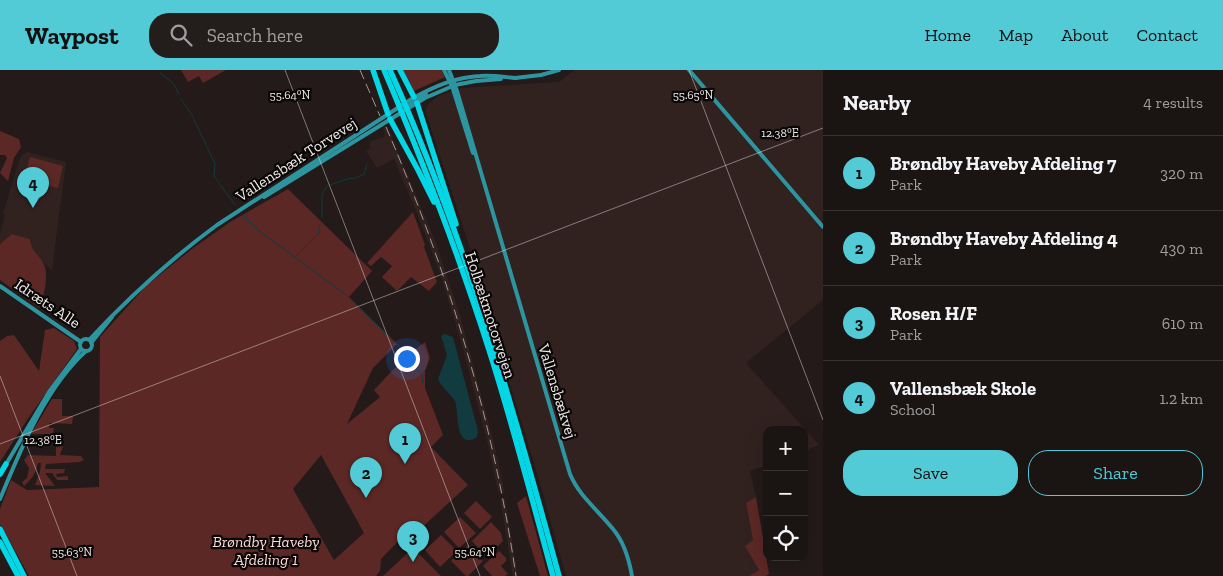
<!DOCTYPE html>
<meta charset="utf-8">
<style>
:root{--surface:#1a1413;--page:#231d1c;--text:#f1f3f6;--muted:#9f9ea0;--line:#383333;--accent:#52cbd7}
body{margin:0;font-family:"Zilla Slab",serif;background:var(--page);color:var(--text)}
.controls{position:absolute;right:15px;bottom:15px;display:grid;overflow:hidden;border-radius:10px;box-shadow:0 5px 20px #0002}
.controls button{width:45px;height:45px;display:grid;place-items:center;padding:0;border:0;border-bottom:1px solid var(--line);background:var(--surface);color:var(--text);font:25px sans-serif}
.you{position:absolute;left:406px;top:288px;width:18px;height:18px;margin:-12px;border:4px solid #fff;border-radius:50%;background:#1a73e8;box-shadow:0 0 0 8px #1a73e833}
.badge{display:grid;place-items:center;width:32px;height:32px;border-radius:50%;background:var(--accent);color:#111;font-size:16px;font-weight:700}
.pin{position:absolute;translate:-50% -41px;filter:drop-shadow(0 1px 2px #0008)}
.pin::after{content:'';position:absolute;top:26px;width:18px;height:15px;background:inherit;clip-path:polygon(0 0,100% 0,50% 100%)}
.list{margin:0;padding:0;list-style:none}
h2{display:flex;justify-content:space-between;align-items:center;height:65px;margin:0;padding:0 20px;font-size:21px}
h2 small{font-size:16px;font-weight:400;color:var(--muted)}
.list li{display:grid;grid-template-columns:32px 1fr auto;gap:15px;align-items:center;box-sizing:border-box;height:75px;padding:0 20px;border-top:1px solid var(--line)}
.list b{display:block;font-size:19px;white-space:nowrap}
.list p{margin:0;font-size:16px;white-space:nowrap;color:var(--muted)}
.list em{font-size:16px;font-style:normal;color:var(--muted)}
.actions{display:flex;gap:10px;padding:15px 20px}
.actions a{flex:1;padding:11px 0;border:1px solid var(--accent);border-radius:20px;text-align:center;font-size:18px;color:var(--accent)}
.actions .main{background:var(--accent);color:#111}
.icon{flex:none;width:28px;height:28px;fill:none;stroke:currentColor;stroke-width:2;stroke-linecap:round;stroke-linejoin:round}
.map{position:relative;flex:none;width:823px;height:506px;overflow:hidden}
header{display:flex;align-items:center;gap:30px;box-sizing:border-box;height:70px;padding:0 25px;background:var(--accent);color:#111}
header strong{font-size:24px}
nav{display:flex;gap:28px;margin-inline-start:auto;font-size:18px}
.search{width:350px;height:45px;background:var(--page);display:flex;align-items:center;gap:12px;box-sizing:border-box;padding:0 18px;border-radius:20px;color:var(--muted);font-size:19px}
main{display:flex}
aside{flex:1;background:var(--surface)}
.map>svg:first-child{display:block}
.built{fill:#312220}
.green{fill:#5b2825;fill-rule:evenodd}
.water{fill:#113b3f}
.lines{fill:none;stroke-linecap:round;stroke-linejoin:round}
.stream{stroke:#113b3f;stroke-width:1}
.secondary{stroke:#2d959f;stroke-width:4}
.highway{stroke:#03d6e5;stroke-width:5.5}
.rail{stroke:#a09998;stroke-width:1;stroke-dasharray:10 5;stroke-linecap:butt}
.ticks{fill:none;stroke:#f0eae9;stroke-width:1;stroke-opacity:0.45}
.labels{text-anchor:middle;stroke-width:4.5;stroke-linejoin:round;paint-order:stroke}
.street-label{font-size:16px;fill:#f0eae9;stroke:#090606}
.park-label{font-size:16px;font-style:italic;fill:#fed8d4;stroke:#090606}
.ticks-label{font-size:12px;text-anchor:middle;fill:#f0eae9;stroke:#090606;stroke-width:4.5;stroke-linejoin:round;paint-order:stroke}
</style>
<header>
<strong>Waypost</strong>
<div class="search"><svg class="icon" aria-label="search" viewBox="0 0 24 24"><circle cx="10" cy="10" r="6"/><path d="M15 15l6 6"/></svg>Search here</div>
<nav><a>Home</a><a>Map</a><a>About</a><a>Contact</a></nav>
</header>
<main>
<div class="map">
<svg width="823" height="506" viewBox="0 0 823 506">
<rect width="100%" height="100%" fill="#231a19"/>
<g class="built">
<polygon points="574,0 823,0 823,230 746,293 819,375 804,381 804,360 767,360 767,395 750,401 756,427 746,433 753,470 746,476 759,500 749,506 566,506 539,410 507,305 511,304 425,40 428,34 438,26 461,18 559,12"/>
<polygon points="387,56 434,168 460,245 494,373 504,420 503,424 498,421 488,374 462,275 440,203 417,143 394,89 377,98 366,81 370,78 369,72 384,67 385,62 383,58"/>
<polygon points="27,82 66,92 52,200 41,191 31,178 30,169 12,164 0,174 0,163 5,145 3,144 13,110 21,86"/>
<polygon points="500,428 505,429 518,506 513,506"/>
</g>
<g class="green">
<polygon points="181,0 226,0 203,13 199,6 188,12"/>
<polygon points="403,0 441,0 445,7 414,21"/>
<polygon points="0,61 19,69 21,77 14,88 8,111 0,103 7,88 5,85 0,85"/>
<polygon points="30,87 63,96 58,118 24,110"/>
<path d="M288 119 372 201 349 227 397 274 373 298 347 354 380 327 374 320 404 288 425 272 430 288 425 301V318L443 365 431 377 468 415 417 462 410 456 407 458V462L381 489 380 501 376 506H29L0 454V439L11 410 27 420 99 417 100 267 147 215 192 179 230 152ZM321 385 364 463 334 490 293 419Z"/>
<polygon points="413,142 425,175 424,177 437,212 429,221 411,207 397,221 382,207 392,196 381,187 371,196 367,193"/>
<path d="M12 164 30 169C31 183 41 185 45 197 48 209 44 227 39 238L0 210V174Z"/>
<polygon points="54,258 74,271 77,279 27,350 0,392 0,271 7,266 14,265 39,301 45,260"/>
<polygon points="52,329 62,329 62,346 73,346 72,354 49,353 49,358 54,358 53,364 31,364"/>
<path d="M63 376 60 385 81 386 84 390 80 392 46 394 45 399H65L64 403 56 404 57 407 68 406V410H57L52 403H45L55 416 35 415 40 402 41 393H38C36 403 32 409 24 416L22 412 27 408 29 398 24 390 28 385 56 386V377Z"/>
<polygon points="526,426 548,506 540,506 517,433"/>
<polygon points="756,427 769,504 766,506 749,506 759,500 745,476 753,470 746,433"/>
<polygon points="476,431 492,447 480,459 464,443"/>
<polygon points="460,447 476,463 459,478 444,462"/>
<polygon points="491,452 501,463 503,471 487,487 472,471"/>
<polygon points="441,465 457,481 440,497 425,480"/>
<polygon points="468,475 483,491 468,506 466,506 451,491"/>
<polygon points="413,478 441,506 383,506"/>
<polygon points="499,481 506,488 506,491 501,496 508,504 505,506 492,506 483,496"/>
</g>
<path class="water" d="M445 264 453 267 478 361 477 367C454 382 459 340 455 331 450 323 442 318 438 309L447 285 441 266Z"/>
<g class="lines">
<g class="stream">
<polyline points="160,3 173,13 179,24"/>
<polyline points="181,29 192,45 215,94 214,106 235,135"/>
<polyline points="244,146 259,161 345,224 400,277 422,305 423,313"/>
<polyline points="322,147 322,124 327,116 350,108 353,109 364,104 367,94"/>
<polyline points="296,186 318,164 320,154"/>
</g>
<g class="secondary">
<polyline points="444,0 452,16 473,83"/>
<path d="M449 0 457 21 570 404C579 426 598 440 613 459 624 472 629 489 632 506"/>
<polyline points="689,0 823,157"/>
<polyline points="515,8 541,5 559,0"/>
<polyline points="405,38 426,24"/>
<polyline points="264,127 425,28 455,15 476,11 501,9"/>
<polyline points="0,216 81,272"/>
<circle cx="86" cy="275" r="6"/>
<path d="M89 270C130 226 168 191 217 155L410 30C432 17 455 7 480 6 492 5 504 7 516 8"/>
<polyline points="91,273 112,247"/>
<polyline points="5,396 49,322 81,279"/>
<path d="M0 429C21 379 45 318 86 281"/>
</g>
<g class="highway">
<polyline points="373,0 388,44"/>
<path d="M384 0C423 92 459 185 489 280 513 355 532 430 553 506"/>
<path d="M390 0C464 164 512 333 559 506"/>
<polyline points="400,0 414,27"/>
<polyline points="417,33 456,154"/>
<polyline points="390,49 418,100 434,132"/>
<polyline points="0,404 6,394"/>
<polyline points="0,459 24,506"/>
<polyline points="0,472 18,506"/>
</g>
<g class="rail">
<polyline points="360,0 380,46"/>
<path d="M386 57C448 201 493 350 516 506"/>
</g>
</g>
<path class="ticks" d="M285 0 480 506M689 0 823 350M0 306 77 506M0 374 823 58"/>
<g class="labels">
<g class="street-label">
<text transform="translate(296 89) rotate(-33)" y="6">Vallensbæk Torvevej</text>
<text transform="translate(48 233) rotate(34)" y="6">Idræts Alle</text>
<text transform="translate(491 245) rotate(72)" y="6">Holbækmotorvejen</text>
<text transform="translate(558 321) rotate(73)" y="6">Vallensbækvej</text>
</g>
<g class="park-label">
<text x="266" y="477">Brøndby Haveby<tspan x="266" dy="18">Afdeling 1</tspan></text>
</g>
</g>
<g class="ticks-label">
<text x="290" y="29">55.64°N</text>
<text x="693" y="29">55.65°N</text>
<text x="780" y="67">12.38°E</text>
<text x="43" y="374">12.38°E</text>
<text x="72" y="486">55.63°N</text>
<text x="475" y="486">55.64°N</text>
</g>
</svg>
<div class="controls">
<button>+</button>
<button>−</button>
<button><svg class="icon" aria-label="locate" viewBox="0 0 24 24"><circle cx="12" cy="12" r="6"/><path d="M12 2v4M12 18v4M2 12h4M18 12h4"/></svg></button>
</div>
<div class="you"></div>
<div class="pin badge" style="left:405px;top:394px">1</div>
<div class="pin badge" style="left:366px;top:428px">2</div>
<div class="pin badge" style="left:413px;top:492px">3</div>
<div class="pin badge" style="left:33px;top:138px">4</div>
</div>
<aside>
<h2>Nearby<small>4 results</small></h2>
<ul class="list">
<li><span class="badge">1</span><div><b>Brøndby Haveby Afdeling 7</b><p>Park</p></div><em>320 m</em></li>
<li><span class="badge">2</span><div><b>Brøndby Haveby Afdeling 4</b><p>Park</p></div><em>430 m</em></li>
<li><span class="badge">3</span><div><b>Rosen H/F</b><p>Park</p></div><em>610 m</em></li>
<li><span class="badge">4</span><div><b>Vallensbæk Skole</b><p>School</p></div><em>1.2 km</em></li>
</ul>
<div class="actions"><a class="main">Save</a><a>Share</a></div>
</aside>
</main>
